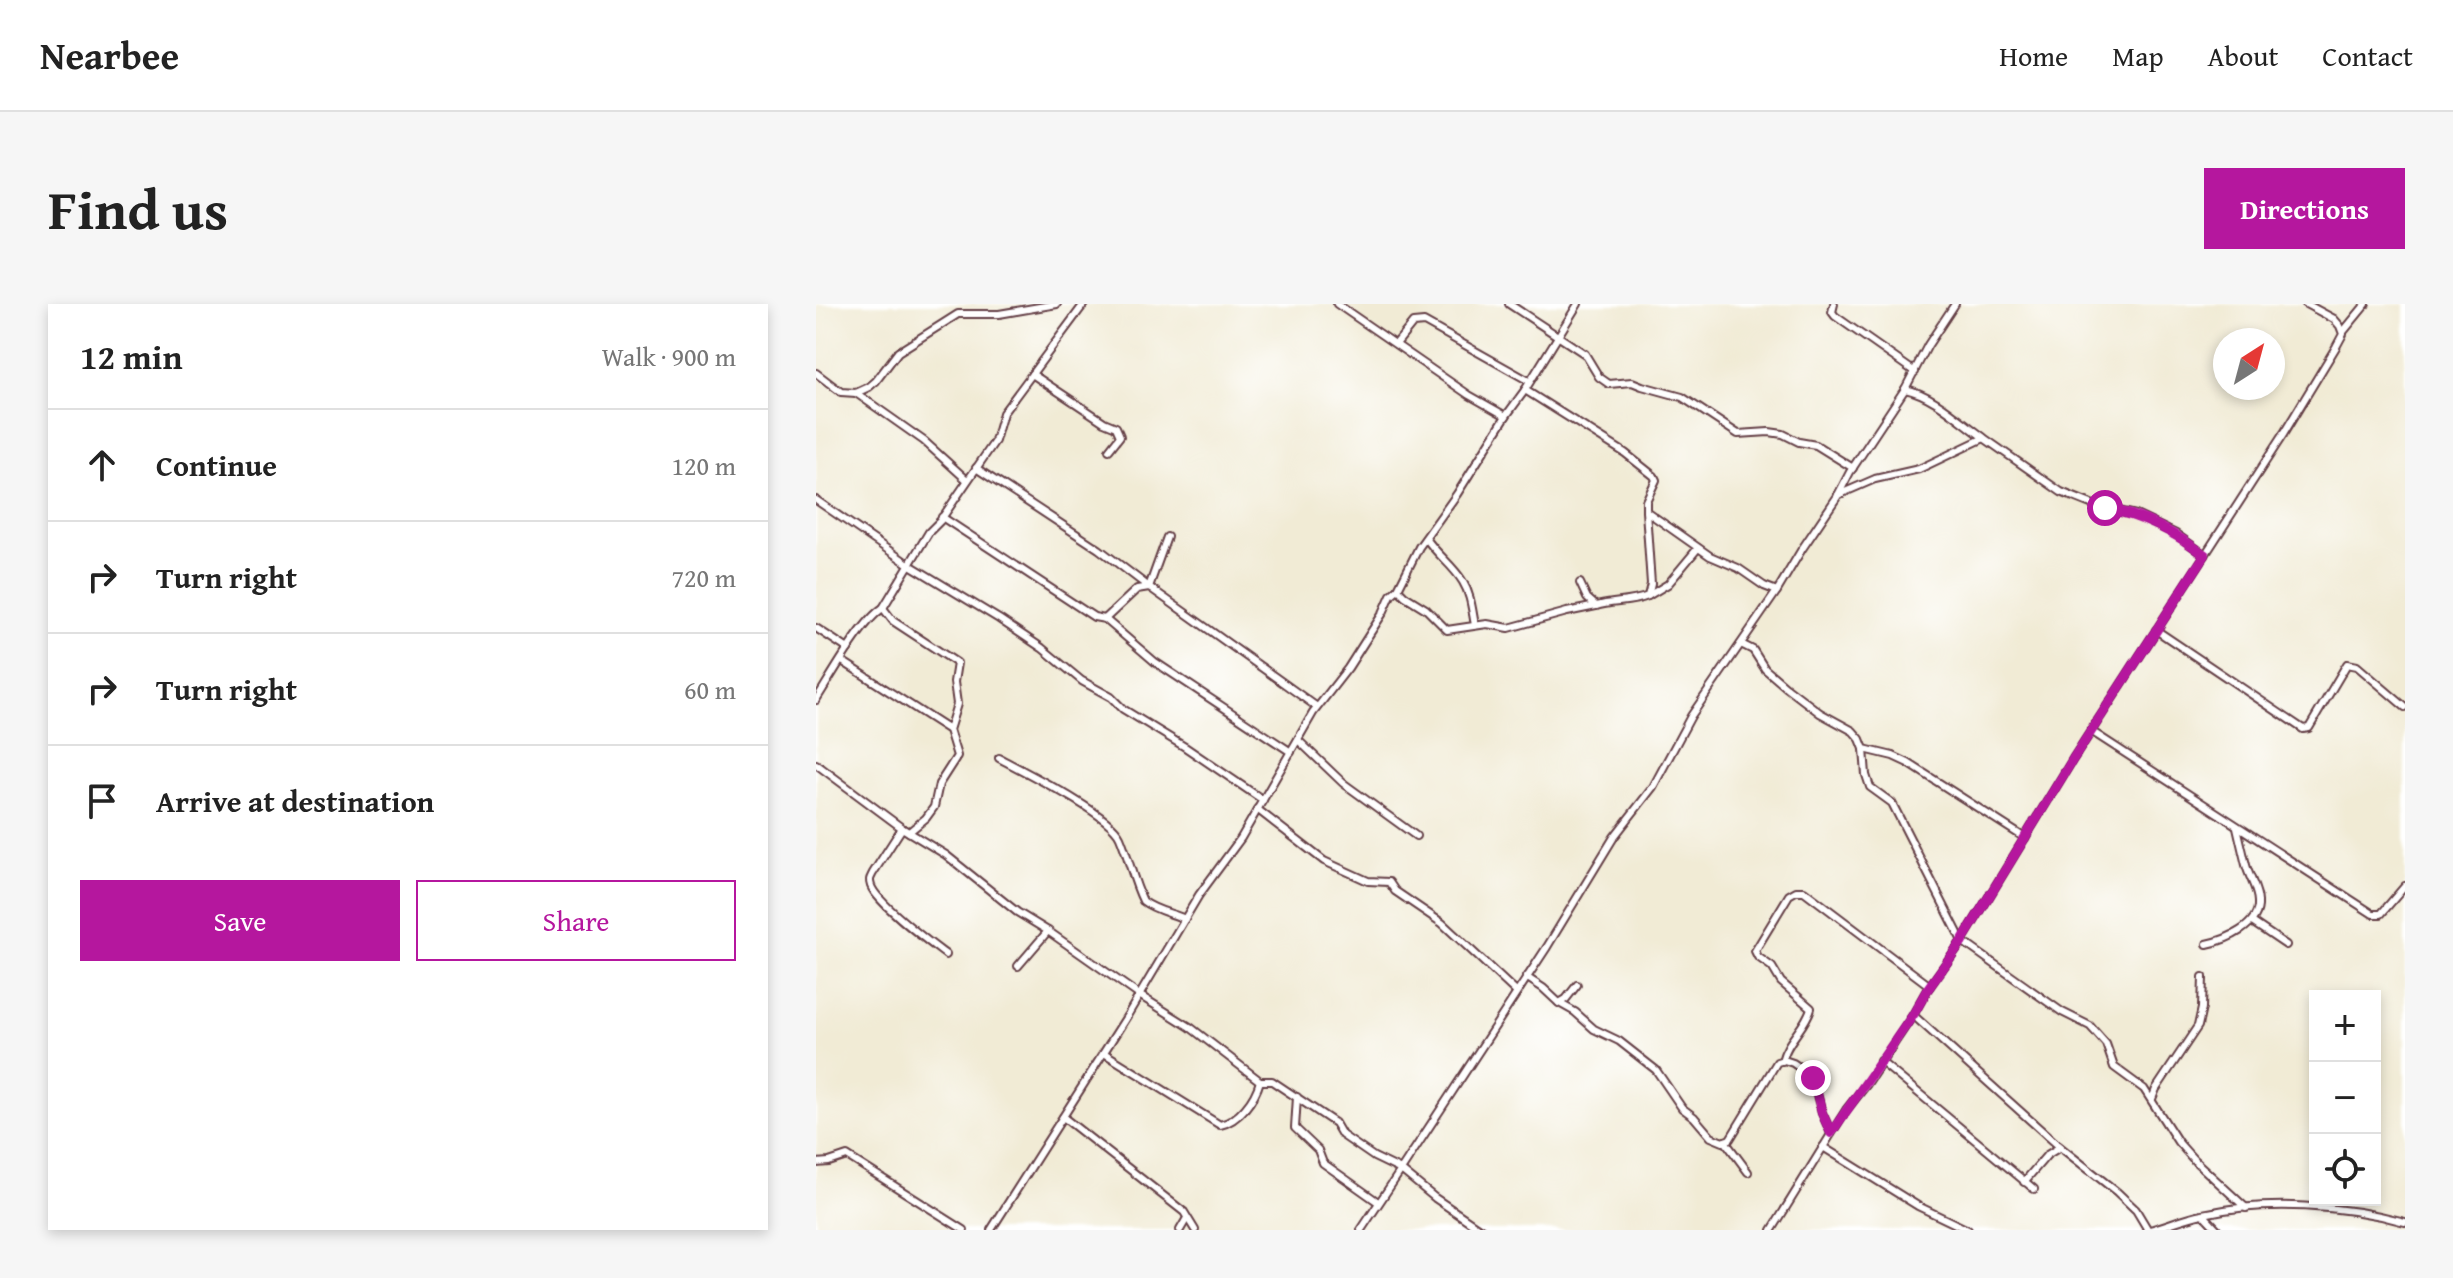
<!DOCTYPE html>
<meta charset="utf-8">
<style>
:root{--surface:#fff;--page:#f6f6f6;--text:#222;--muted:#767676;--line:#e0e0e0;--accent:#b5179e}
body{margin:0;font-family:"Gentium Book Plus",serif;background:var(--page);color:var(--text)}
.controls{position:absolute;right:24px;bottom:24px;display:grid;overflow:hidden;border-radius:0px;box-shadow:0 4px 12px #0003}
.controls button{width:72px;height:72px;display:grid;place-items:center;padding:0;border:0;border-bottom:2px solid var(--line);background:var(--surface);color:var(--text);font:40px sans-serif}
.compass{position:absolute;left:1397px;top:24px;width:72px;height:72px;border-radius:50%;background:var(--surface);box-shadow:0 4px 12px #0003;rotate:36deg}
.stop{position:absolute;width:24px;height:24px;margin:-18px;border:6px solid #b5179e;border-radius:50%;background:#fff}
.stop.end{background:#b5179e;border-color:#fff;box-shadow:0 2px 8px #0008}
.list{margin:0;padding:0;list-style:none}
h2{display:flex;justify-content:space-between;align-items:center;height:104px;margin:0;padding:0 32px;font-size:34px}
h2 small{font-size:26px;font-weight:400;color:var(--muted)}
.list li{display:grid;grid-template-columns:52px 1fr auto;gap:24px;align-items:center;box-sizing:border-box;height:112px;padding:0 32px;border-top:2px solid var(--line)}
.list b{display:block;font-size:30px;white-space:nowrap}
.list em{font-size:26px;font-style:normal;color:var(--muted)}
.actions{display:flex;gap:16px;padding:24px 32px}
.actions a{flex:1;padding:18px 0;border:2px solid var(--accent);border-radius:0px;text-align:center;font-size:28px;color:var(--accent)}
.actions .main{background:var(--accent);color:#fff}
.icon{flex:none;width:44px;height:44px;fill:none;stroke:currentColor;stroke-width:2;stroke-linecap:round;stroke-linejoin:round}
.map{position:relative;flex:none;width:1589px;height:926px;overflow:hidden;border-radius:0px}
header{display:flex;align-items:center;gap:48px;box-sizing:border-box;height:112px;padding:0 40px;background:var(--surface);border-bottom:2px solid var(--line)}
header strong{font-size:38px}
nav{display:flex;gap:44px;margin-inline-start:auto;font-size:28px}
.intro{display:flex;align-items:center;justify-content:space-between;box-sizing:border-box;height:192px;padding:0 48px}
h1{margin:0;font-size:56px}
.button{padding:20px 36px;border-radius:0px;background:var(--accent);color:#fff;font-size:28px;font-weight:700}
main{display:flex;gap:48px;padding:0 48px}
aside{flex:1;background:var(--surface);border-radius:0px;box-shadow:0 4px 12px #0003}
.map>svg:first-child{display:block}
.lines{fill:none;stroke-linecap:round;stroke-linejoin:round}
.street-casing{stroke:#633e44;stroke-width:10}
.street{stroke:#fff;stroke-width:6}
.route{stroke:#b5179e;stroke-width:10}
</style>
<header>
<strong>Nearbee</strong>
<nav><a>Home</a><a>Map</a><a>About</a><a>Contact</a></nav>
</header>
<div class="intro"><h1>Find us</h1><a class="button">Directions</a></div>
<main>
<aside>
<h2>12 min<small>Walk · 900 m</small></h2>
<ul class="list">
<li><svg class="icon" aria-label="ahead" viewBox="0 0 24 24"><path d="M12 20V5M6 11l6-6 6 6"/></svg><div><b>Continue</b></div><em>120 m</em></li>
<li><svg class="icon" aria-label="right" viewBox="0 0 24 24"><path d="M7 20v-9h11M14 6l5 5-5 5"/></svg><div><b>Turn right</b></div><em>720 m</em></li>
<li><svg class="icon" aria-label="right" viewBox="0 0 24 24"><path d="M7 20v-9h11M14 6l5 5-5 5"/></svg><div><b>Turn right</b></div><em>60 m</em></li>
<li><svg class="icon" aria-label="arrive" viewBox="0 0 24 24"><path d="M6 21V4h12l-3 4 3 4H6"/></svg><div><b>Arrive at destination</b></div></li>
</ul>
<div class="actions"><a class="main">Save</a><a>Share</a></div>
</aside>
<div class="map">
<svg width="1589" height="926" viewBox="0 0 1589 926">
<rect width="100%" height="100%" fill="#fff"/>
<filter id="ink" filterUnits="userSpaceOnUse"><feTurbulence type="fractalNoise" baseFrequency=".0125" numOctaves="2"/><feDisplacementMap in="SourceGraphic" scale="16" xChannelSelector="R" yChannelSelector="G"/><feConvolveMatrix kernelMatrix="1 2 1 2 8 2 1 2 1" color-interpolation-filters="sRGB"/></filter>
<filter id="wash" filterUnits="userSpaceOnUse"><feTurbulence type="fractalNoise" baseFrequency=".006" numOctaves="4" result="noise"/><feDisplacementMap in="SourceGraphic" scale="32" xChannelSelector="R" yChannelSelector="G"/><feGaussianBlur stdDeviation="1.8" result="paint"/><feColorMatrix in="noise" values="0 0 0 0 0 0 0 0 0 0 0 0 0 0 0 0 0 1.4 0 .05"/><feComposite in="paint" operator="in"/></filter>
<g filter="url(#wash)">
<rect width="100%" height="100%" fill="#f1ebd5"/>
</g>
<g filter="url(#ink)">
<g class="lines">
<g class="street-casing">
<g id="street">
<polyline points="521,0 653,91 690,112"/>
<polyline points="693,0 769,50 783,73 793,80 816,78 826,82 866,93 922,130 953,128 967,130 983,138 1000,141 1037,164"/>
<polyline points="1018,0 1016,8 1019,12 1099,68"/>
<polyline points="1527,28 1550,0"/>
<polyline points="580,40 597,19 608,18 713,77"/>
<polyline points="0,69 25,88 40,89 53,83 60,77 82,48 142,10 183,10 241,0"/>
<polyline points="216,70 288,118 300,123 304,132 293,146"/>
<path d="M1089 85C1118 91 1143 116 1167 133"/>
<polyline points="709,86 809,149 838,172 840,176 830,197 830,207 894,252 922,264 948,282 961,287"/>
<polyline points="40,89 108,137 151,176"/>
<polyline points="160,164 283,245 329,280 501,403"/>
<polyline points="1022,191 1059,175 1103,165 1168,134 1245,188 1280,202 1320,211 1360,230 1389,251"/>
<polyline points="0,196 94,261 183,315 226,344 266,377 295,393 307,405 369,443 447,496"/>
<polyline points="126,213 278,313 289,315 339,358 475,448"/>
<path d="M610 234C620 250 637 261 647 278 655 291 656 306 659 321"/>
<path d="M764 279 771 294 780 302C797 297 815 299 832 292L835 280 830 207"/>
<polyline points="582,285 589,292 610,305 631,326 671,320 693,324 751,308 780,302"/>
<polyline points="832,292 852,280 882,244"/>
<polyline points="67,304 77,317 141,359 138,378 141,400 133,426 141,452 123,480 118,503 110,514 93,528"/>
<polyline points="289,315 321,285 333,283 351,233"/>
<polyline points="0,324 32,345"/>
<polyline points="1340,326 1487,425 1493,424 1531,360 1541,362 1589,403"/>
<polyline points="925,340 937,346 949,365 970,383 1004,409 1037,427 1044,435 1048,445 1050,471 1054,483 1076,499 1146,637 1246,708 1274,722 1290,740 1298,763 1328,785 1362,838 1378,856 1430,904"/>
<polyline points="26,357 133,426"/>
<path d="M0 396C15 373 45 318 67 304L113 228 124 217 179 137 187 109 268 0"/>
<polyline points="1275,427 1557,610 1565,610 1589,582"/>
<polyline points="482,436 527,479 600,532"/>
<polyline points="1048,445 1077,452 1092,459 1209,534"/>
<path d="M183 454C207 467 294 510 304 533 313 554 317 577 327 597 338 606 355 609 369 615"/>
<polyline points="0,460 86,524 130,551 201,608 232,627 323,691 374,723 444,777 456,777 519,819 526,831 558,853 585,866 731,643 798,533 837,483 875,412 961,287 986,245 1021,193 1034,168 1089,85 1112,41 1139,0"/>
<polyline points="441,505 508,557 552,577 573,578 579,587 626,619 700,688"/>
<path d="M86 524 57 569C54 575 53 575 55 582 62 600 113 638 130 651"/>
<polyline points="1436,618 1470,641"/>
<path d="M1391 640C1410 636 1444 622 1442 598 1442 586 1433 573 1430 561 1427 549 1424 536 1421 523"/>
<polyline points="202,662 232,627"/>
<polyline points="710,673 727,684 743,699 750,695 761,681"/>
<polyline points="743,699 759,708 778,725 803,737 840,766 866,804 878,813 895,833 907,838 914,835 961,758 968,756 977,759 996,772 1006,809 1015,829"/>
<polyline points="1097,711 1244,843 1301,888 1320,906 1332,926"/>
<path d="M288 749 404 821C423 817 439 795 444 777"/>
<path d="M966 757C971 736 989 724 995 704L965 678 956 663 942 653 939 647 973 591 980 587H988L1114 682"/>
<polyline points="1064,757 1218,885"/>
<polyline points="481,793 479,824 502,846 507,859 562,898"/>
<polyline points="1336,795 1340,785 1382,722 1386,704 1387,673"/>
<polyline points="247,813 368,908 379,926"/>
<polyline points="909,837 932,868"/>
<polyline points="1007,843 1102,902 1152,926"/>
<polyline points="0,859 13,858 31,852 148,926"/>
<polyline points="1208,878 1231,851 1244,843"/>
<polyline points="1387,910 1402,926"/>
<polyline points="175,926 311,712 383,591 425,534 497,409 532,364 567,309 575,291 582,285 603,243 641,190 690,112 709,86 762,0"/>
<polyline points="364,926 371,914"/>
<polyline points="545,926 585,866 619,894 666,926"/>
<polyline points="956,926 1030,806 1051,780 1097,711 1111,686 1146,637 1257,455 1468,129 1520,43 1527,30 1524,22 1518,15 1490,0"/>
<path d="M1334 926C1352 921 1370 913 1387 910 1450 896 1528 901 1589 918"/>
</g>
</g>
<use href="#street" class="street"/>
</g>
</g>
<g class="lines" filter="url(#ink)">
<path class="route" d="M997 774 1006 809 1015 829 1097 711 1111 686 1146 637 1257 455 1389 251C1358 228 1328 212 1289 204"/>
</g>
</svg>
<div class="controls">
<button>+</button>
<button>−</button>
<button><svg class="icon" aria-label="locate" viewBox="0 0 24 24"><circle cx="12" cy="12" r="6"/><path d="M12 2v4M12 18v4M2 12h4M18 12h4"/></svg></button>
</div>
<svg class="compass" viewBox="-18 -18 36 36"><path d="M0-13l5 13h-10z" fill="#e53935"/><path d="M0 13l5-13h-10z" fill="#767676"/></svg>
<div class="stop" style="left:1289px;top:204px"></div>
<div class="stop end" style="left:997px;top:774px"></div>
</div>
</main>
